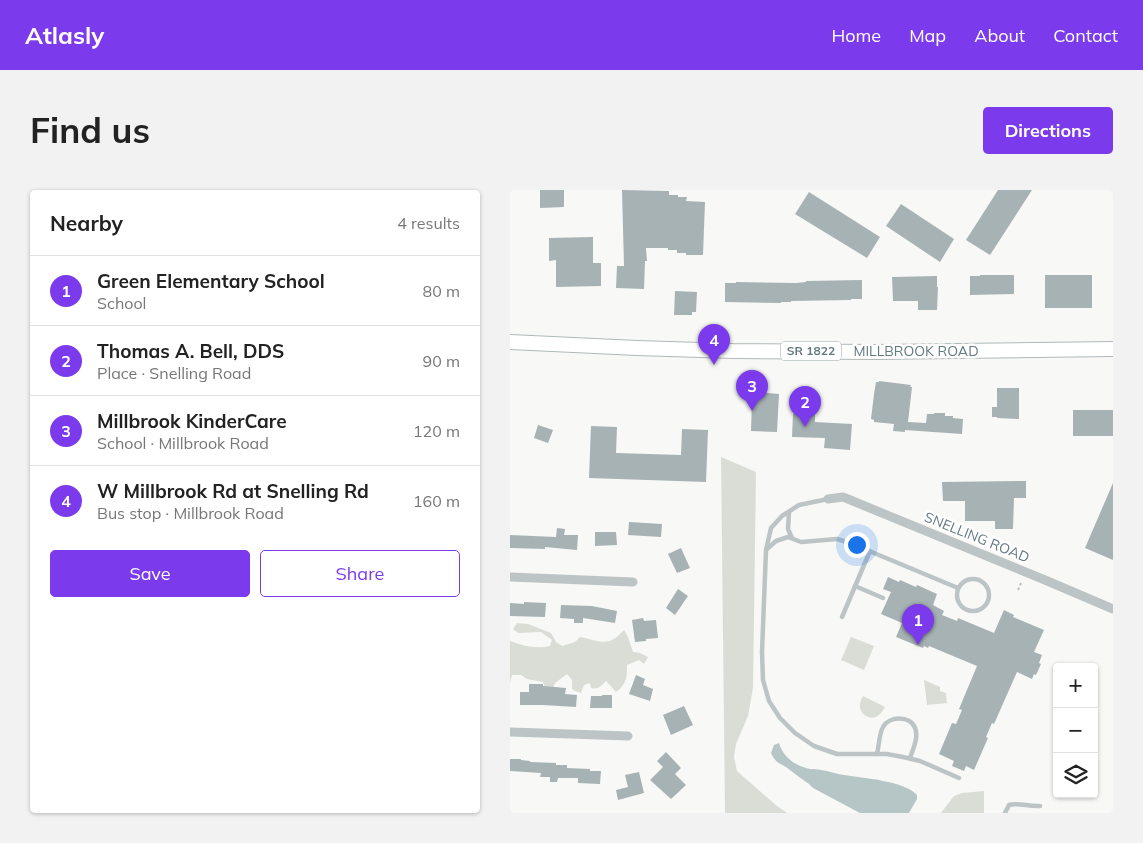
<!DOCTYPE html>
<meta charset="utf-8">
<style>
:root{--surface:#fff;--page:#f2f2f2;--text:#222;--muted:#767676;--line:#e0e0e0;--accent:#7c3aed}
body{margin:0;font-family:Mulish,sans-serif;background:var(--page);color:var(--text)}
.controls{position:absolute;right:15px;bottom:15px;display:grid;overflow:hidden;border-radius:5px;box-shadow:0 1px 4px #0004}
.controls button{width:45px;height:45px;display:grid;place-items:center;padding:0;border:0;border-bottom:1px solid var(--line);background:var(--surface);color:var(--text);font:25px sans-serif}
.you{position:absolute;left:346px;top:354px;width:18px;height:18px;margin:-12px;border:4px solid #fff;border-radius:50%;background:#1a73e8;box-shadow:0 0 0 8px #1a73e833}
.badge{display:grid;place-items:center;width:32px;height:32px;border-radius:50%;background:var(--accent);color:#fff;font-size:16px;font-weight:700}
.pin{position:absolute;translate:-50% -41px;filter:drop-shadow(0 1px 2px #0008)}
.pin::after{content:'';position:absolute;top:26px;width:18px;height:15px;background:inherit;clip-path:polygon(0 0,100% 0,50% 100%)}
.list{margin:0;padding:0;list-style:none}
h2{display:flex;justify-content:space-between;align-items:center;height:65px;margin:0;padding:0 20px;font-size:21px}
h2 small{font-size:16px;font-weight:400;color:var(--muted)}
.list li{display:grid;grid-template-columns:32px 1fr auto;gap:15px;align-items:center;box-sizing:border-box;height:70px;padding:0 20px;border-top:1px solid var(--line)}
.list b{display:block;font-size:19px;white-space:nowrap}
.list p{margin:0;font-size:16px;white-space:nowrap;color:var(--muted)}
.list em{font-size:16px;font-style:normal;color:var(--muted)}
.actions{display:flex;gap:10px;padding:15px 20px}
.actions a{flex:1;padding:11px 0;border:1px solid var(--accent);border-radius:5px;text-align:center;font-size:18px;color:var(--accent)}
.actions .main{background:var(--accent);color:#fff}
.icon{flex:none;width:28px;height:28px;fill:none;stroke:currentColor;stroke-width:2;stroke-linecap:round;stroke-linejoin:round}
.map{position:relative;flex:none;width:603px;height:623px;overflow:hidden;border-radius:5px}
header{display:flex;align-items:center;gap:30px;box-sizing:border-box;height:70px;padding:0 25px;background:var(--accent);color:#fff}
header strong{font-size:24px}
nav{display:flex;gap:28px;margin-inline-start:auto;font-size:18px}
.intro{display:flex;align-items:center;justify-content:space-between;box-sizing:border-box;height:120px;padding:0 30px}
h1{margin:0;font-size:35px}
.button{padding:12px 22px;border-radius:5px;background:var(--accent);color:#fff;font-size:18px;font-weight:700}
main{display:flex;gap:30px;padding:0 30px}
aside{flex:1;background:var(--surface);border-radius:5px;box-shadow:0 1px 4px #0004}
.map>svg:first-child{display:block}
.green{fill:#daddd5}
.water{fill:#b6c6c7}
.building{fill:#a7b2b5}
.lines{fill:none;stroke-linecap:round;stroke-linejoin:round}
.primary-casing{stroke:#b1b8ba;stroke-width:16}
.path{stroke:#babec0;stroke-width:2;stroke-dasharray:2.5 2.5;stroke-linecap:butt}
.lane{stroke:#bdc4c6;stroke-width:4.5}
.street{stroke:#bdc4c6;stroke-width:9}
.primary{stroke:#fff;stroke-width:14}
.labels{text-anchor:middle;stroke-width:5;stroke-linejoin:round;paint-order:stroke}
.shield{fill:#fff;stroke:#93a2a6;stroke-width:1}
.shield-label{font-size:12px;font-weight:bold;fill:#657a80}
.street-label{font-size:14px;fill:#657a80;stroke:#fff}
</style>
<header>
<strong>Atlasly</strong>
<nav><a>Home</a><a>Map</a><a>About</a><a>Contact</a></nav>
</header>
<div class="intro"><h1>Find us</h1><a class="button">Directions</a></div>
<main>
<aside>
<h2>Nearby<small>4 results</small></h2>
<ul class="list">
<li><span class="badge">1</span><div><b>Green Elementary School</b><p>School</p></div><em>80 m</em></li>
<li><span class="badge">2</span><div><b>Thomas A. Bell, DDS</b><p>Place · Snelling Road</p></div><em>90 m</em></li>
<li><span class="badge">3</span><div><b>Millbrook KinderCare</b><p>School · Millbrook Road</p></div><em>120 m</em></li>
<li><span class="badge">4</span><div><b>W Millbrook Rd at Snelling Rd</b><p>Bus stop · Millbrook Road</p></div><em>160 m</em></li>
</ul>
<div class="actions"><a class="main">Save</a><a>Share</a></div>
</aside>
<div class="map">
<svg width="603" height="623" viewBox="0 0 603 623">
<rect width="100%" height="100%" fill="#f8f8f6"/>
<g class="green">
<polygon points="211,267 246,282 243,498 238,526 226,554 224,567 227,581 267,616 277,623 215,623"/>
<path d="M7 433 18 434 41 443 46 452 52 456 65 452 70 447C91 451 98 458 114 440L118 447 123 462 130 463 138 467 134 474 129 470 117 475C117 487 117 494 106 502L96 491C91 496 88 500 81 498L80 493 74 495 71 503 65 501 62 499V490L57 484 45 493 42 500 37 502 33 492 17 489 11 485H2L0 493V451C13 456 26 459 40 456L42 450 31 442 8 443 3 439Z"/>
<polygon points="341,447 364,456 354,480 331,470"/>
<polygon points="414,490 430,497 430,501 436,503 437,513 417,515"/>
<path d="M353 506 375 517C374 518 371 524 370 524 364 531 352 527 350 518 349 514 351 510 353 506Z"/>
<polygon points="474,601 474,623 431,623 444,606 452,603"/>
</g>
<path class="water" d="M269 553C273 567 285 576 300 579 304 579 308 579 311 580 319 581 326 584 334 585 353 588 395 591 407 605V609L399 623H350L303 598 299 594 289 587 276 577 267 572 263 567 261 563 264 555Z"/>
<g class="building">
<polygon points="30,0 54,0 54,17 30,18"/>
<polygon points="112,0 159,1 159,5 168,5 168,7 177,7 176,11 195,12 193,65 176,65 176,63 167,63 167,60 158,60 158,58 136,58 137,71 135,71 134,99 106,98 107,76 114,76"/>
<polygon points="488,0 522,0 480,65 456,50"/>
<polygon points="299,2 370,47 357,68 285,24"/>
<polygon points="391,14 444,49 430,72 376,36"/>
<polygon points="83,47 83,73 91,73 91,96 46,97 46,70 39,71 39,48"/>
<polygon points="470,85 504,85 504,104 460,105 460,86 470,86"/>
<rect x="535" y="85" width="47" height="33"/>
<polygon points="427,86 427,97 428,97 427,120 408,120 408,111 383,111 382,87"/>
<polygon points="352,90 352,109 341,109 341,110 281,111 281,112 271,112 271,113 215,112 215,93 226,93 226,92 286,93 296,92 296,91"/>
<polygon points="165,101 187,102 186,122 182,122 182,125 164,125"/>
<polygon points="369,191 401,195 400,197 402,197 398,232 416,233 417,224 424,224 424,223 435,223 435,226 443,226 443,228 453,229 452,244 395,240 395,242 383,241 384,234 364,232 364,230 361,229 364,204 366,192 369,192"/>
<polygon points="244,198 248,202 269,204 267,242 241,241 242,207 239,203"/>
<polygon points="487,198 509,198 509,229 487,228 487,227 482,227 482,217 487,217"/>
<rect x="563" y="220" width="40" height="26"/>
<polygon points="283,224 305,224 305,232 342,234 340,260 314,258 315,248 282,247"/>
<polygon points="28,235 43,240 38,253 24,248"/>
<polygon points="81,236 107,237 106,263 171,265 172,239 198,240 196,292 79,288"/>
<polygon points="516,291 516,308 504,308 503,339 485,339 485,331 455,331 455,311 433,311 432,292"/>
<polygon points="603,293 603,370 575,358"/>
<polygon points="119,332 152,334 151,347 118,345"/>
<polygon points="47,338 55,339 54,345 68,345 67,360 35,357 35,359 0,358 0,345 46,347"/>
<polygon points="85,342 106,342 107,355 85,356"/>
<polygon points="171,358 180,378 167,383 158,364"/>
<polygon points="378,387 389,392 390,390 406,397 407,395 427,404 423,415 434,421 432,425 447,431 448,428 484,443 494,420 504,425 503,427 534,440 524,462 532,465 529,473 531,474 526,485 524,484 522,489 507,482 484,534 482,533 476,547 478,548 464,580 456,576 454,581 442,576 444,571 429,564 442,533 446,534 452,520 449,519 467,476 419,456 418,458 414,456 413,458 386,447 392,433 371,424 381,402 373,399"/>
<polygon points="168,399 178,406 165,425 156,418"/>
<polygon points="14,412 36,413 35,427 0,426 0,413 14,414"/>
<polygon points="51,415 82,416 107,421 105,433 73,428 73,433 64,433 64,429 50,428"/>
<polygon points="133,428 134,431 146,430 148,448 136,449 136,451 125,452 122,430"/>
<polygon points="126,485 135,489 133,495 143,499 140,511 119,504"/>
<polygon points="19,494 33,494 33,496 56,498 55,504 67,505 66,517 33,515 10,515 10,502 19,502"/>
<polygon points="92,505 102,505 102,518 80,518 81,506 92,506"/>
<polygon points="174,516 183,535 161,545 153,525"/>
<polygon points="156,562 171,578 165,584 176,595 161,609 140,590 153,577 147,571"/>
<polygon points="0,569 11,569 11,570 20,571 20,572 46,573 46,575 57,575 57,578 80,579 80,581 91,581 90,594 68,593 68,588 48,588 47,592 40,592 40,587 30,587 31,583 0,581"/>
<polygon points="129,582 134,603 108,610 106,600 118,597 115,585"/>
</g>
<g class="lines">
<g class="primary-casing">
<polyline id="primary" points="0,152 127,158 223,161 366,162 603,159"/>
</g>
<polyline class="path" points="508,400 511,393"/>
<g class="lane">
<polyline points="318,309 289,315 272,326 261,338 256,360 252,462 253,490 259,511 270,528 285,543 304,556 327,564 377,564 393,567 410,571 449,588"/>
<polyline points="279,322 278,339 282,348"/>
<polyline points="257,359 266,351 278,347 291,352 327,349 340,353 448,398"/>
<circle cx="463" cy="405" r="16"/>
<polyline points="345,396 373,408"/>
<polyline points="332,427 360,361"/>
<path d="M367 564C369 556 369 544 373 537 379 526 400 525 405 538 409 547 403 559 400 568"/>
<path d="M495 623 499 615C508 612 519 617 530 616"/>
</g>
<g class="street">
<polyline points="318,309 333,307 535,390 603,419"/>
<polyline points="0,387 123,392"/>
<polyline points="0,542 118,546"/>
</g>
<use href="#primary" class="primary"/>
</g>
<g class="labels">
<rect class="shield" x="271" y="151.5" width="60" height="19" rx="4"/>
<g class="shield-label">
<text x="301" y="165">SR 1822</text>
</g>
<g class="street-label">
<text x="406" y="166">MILLBROOK ROAD</text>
<text transform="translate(467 347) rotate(22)" y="5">SNELLING ROAD</text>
</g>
</g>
</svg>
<div class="controls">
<button>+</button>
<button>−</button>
<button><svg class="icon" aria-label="layers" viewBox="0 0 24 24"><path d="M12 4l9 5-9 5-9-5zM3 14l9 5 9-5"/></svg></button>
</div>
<div class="you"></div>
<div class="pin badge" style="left:408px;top:455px">1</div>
<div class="pin badge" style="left:295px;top:237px">2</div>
<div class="pin badge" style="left:242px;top:221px">3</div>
<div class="pin badge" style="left:204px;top:175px">4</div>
</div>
</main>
